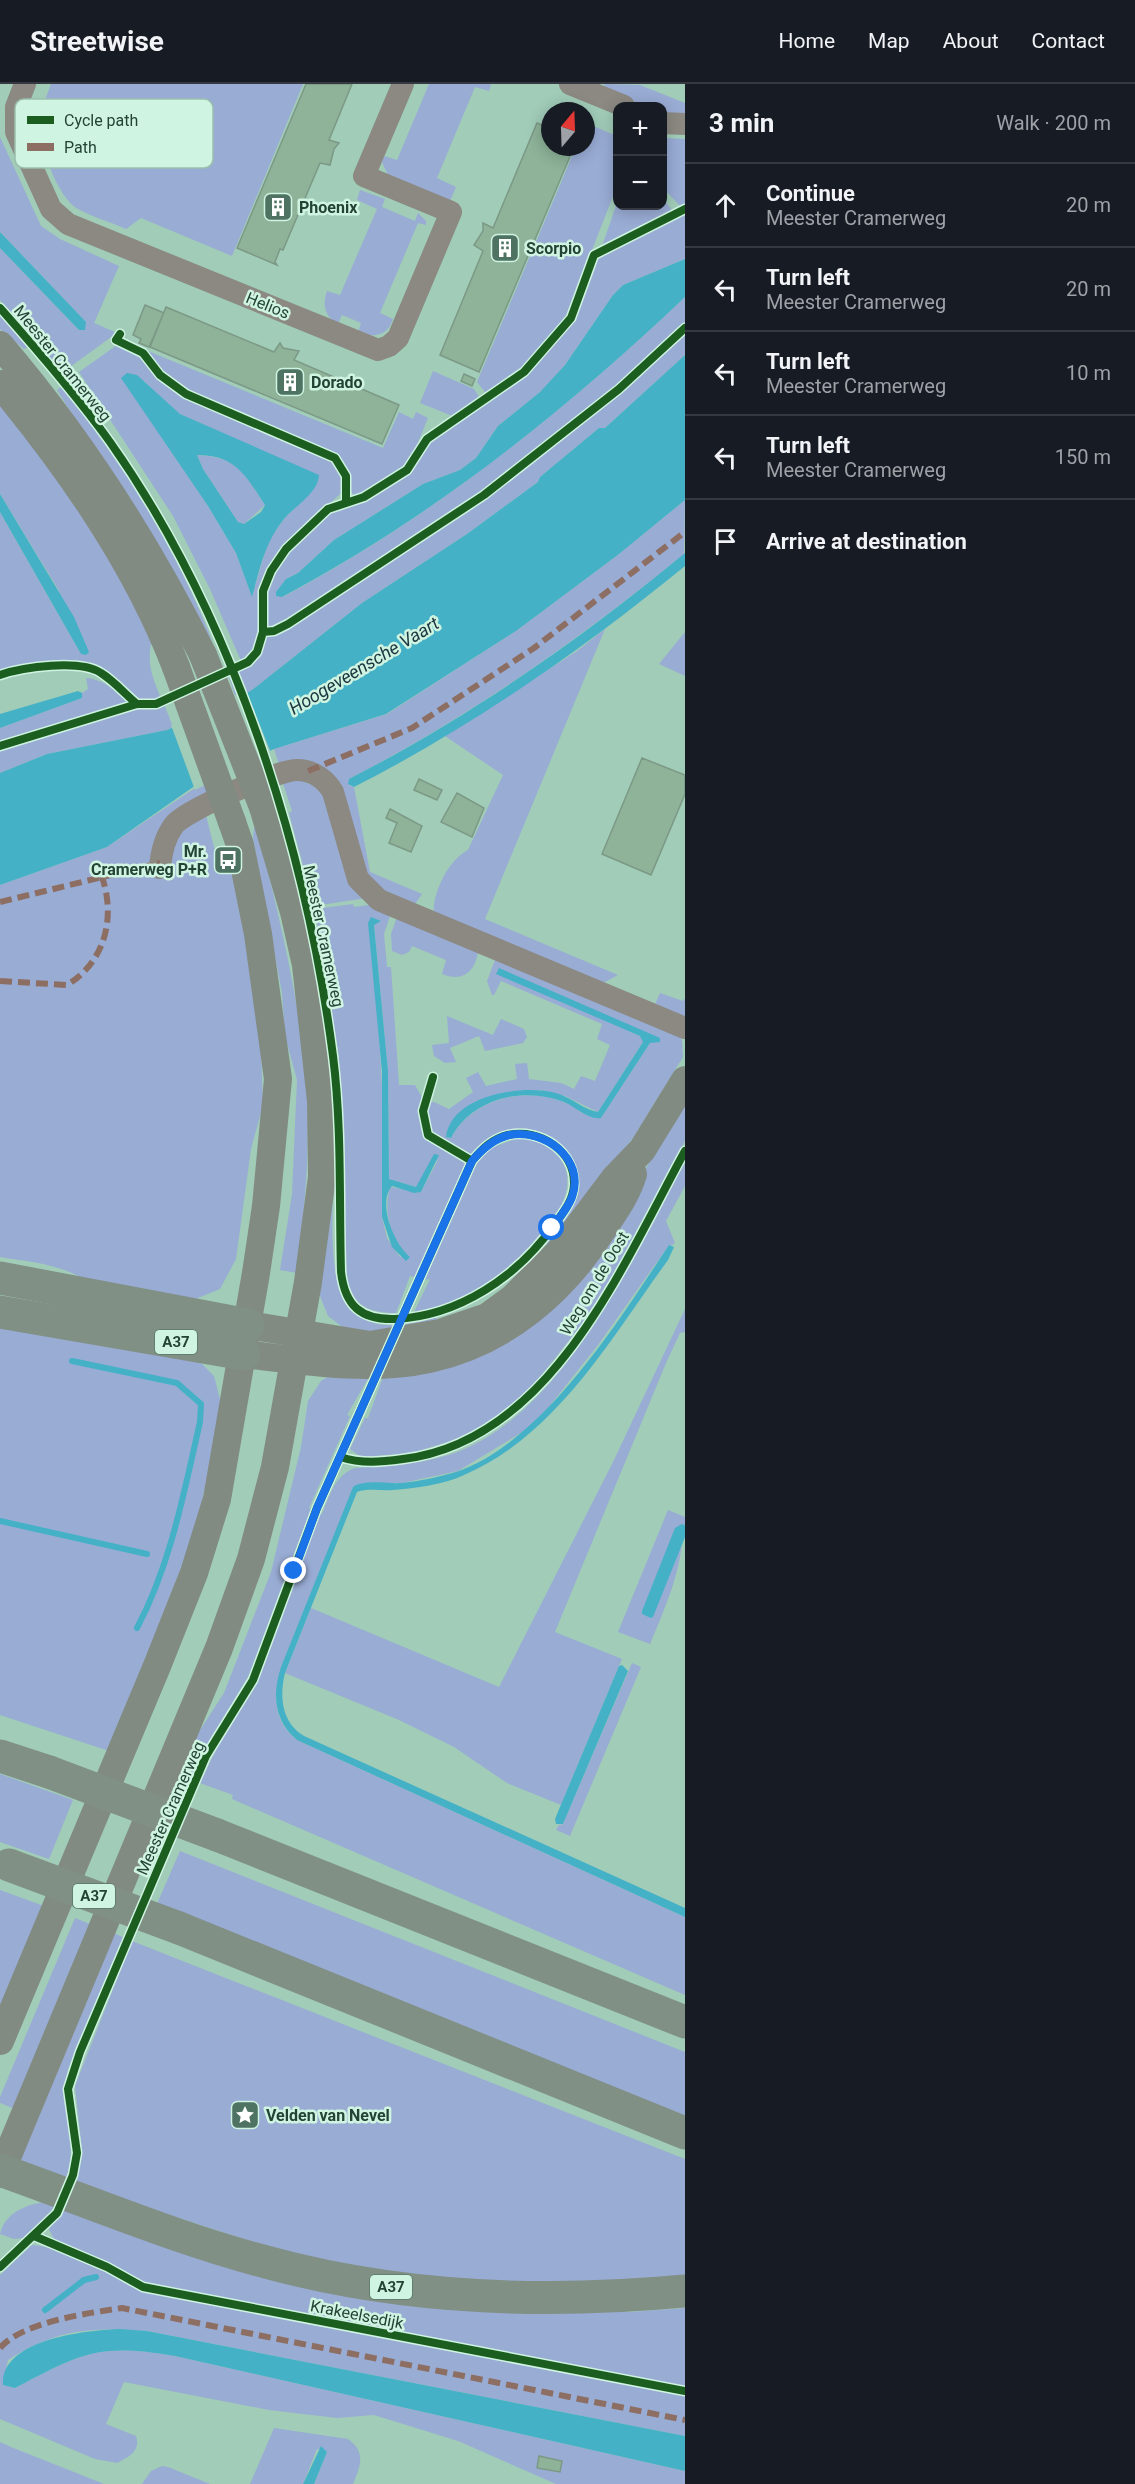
<!DOCTYPE html>
<meta charset="utf-8">
<style>
:root{--surface:#171b24;--page:#20242c;--text:#f1f3f6;--muted:#9ea1a6;--line:#363941}
body{margin:0;font-family:Roboto,sans-serif;background:var(--page);color:var(--text)}
.controls{position:absolute;right:18px;top:18px;display:grid;overflow:hidden;border-radius:12px;box-shadow:0 3px 15px #0003}
.controls button{width:54px;height:54px;display:grid;place-items:center;padding:0;border:0;border-bottom:2px solid var(--line);background:var(--surface);color:var(--text);font:30px sans-serif}
.compass{position:absolute;left:541px;top:18px;width:54px;height:54px;border-radius:50%;background:var(--surface);box-shadow:0 3px 15px #0003;rotate:19deg}
.stop{position:absolute;width:18px;height:18px;margin:-14px;border:4px solid #1a73e8;border-radius:50%;background:#fff}
.stop.end{background:#1a73e8;border-color:#fff;box-shadow:0 2px 6px #0008}
.list{margin:0;padding:0;list-style:none}
h2{display:flex;justify-content:space-between;align-items:center;height:78px;margin:0;padding:0 24px;font-size:26px}
h2 small{font-size:20px;font-weight:400;color:var(--muted)}
.list li{display:grid;grid-template-columns:39px 1fr auto;gap:18px;align-items:center;box-sizing:border-box;height:84px;padding:0 24px;border-top:2px solid var(--line)}
.list b{display:block;font-size:22px;white-space:nowrap}
.list p{margin:0;font-size:20px;white-space:nowrap;color:var(--muted)}
.list em{font-size:20px;font-style:normal;color:var(--muted)}
.icon{flex:none;width:33px;height:33px;fill:none;stroke:currentColor;stroke-width:2;stroke-linecap:round;stroke-linejoin:round}
.map{position:relative;flex:none;width:685px;height:2400px;overflow:hidden}
header{display:flex;align-items:center;gap:36px;box-sizing:border-box;height:84px;padding:0 30px;background:var(--surface);border-bottom:2px solid var(--line)}
header strong{font-size:28px}
nav{display:flex;gap:33px;margin-inline-start:auto;font-size:21px}
main{display:flex}
aside{flex:1;background:var(--surface)}
.map>svg:first-child{display:block}
.green{fill:#99acd4;fill-rule:evenodd}
.water{fill:#44b1c6;fill-rule:evenodd}
.pier{fill:#a0ccb8}
.lines{fill:none;stroke-linecap:round;stroke-linejoin:round}
.stream{stroke:#44b1c6;stroke-width:6}
.building{fill:#8eb399;stroke:#7c9986;stroke-width:1.5}
.minor{stroke:#8b8982;stroke-width:22}
.major{stroke:#828b81;stroke-width:28}
.highway{stroke:#819085;stroke-width:33}
.major-bridge{stroke:#828b81;stroke-width:28}
.highway-bridge{stroke:#819085;stroke-width:33}
.quiet{stroke:#8d6e63;stroke-width:6;stroke-dasharray:12 6;stroke-linecap:butt}
.cycleway-casing{stroke:#cff4e1;stroke-width:11}
.cycleway{stroke:#1b5e20;stroke-width:8}
.route{stroke:#1a73e8;stroke-width:8}
.labels{text-anchor:middle;stroke-width:5;stroke-linejoin:round;paint-order:stroke}
.shield{fill:#cff4e1;stroke:#577869;stroke-width:1.5}
.shield-label{font-size:15px;font-weight:bold;fill:#234335}
.poi-label{font-size:16px;font-weight:bold;fill:#234335;stroke:#cff4e1;text-anchor:start}
.street-label{font-size:16px;fill:#234335;stroke:#cff4e1}
.water-label{font-size:18px;font-style:italic;fill:#1c3640;stroke:#cff4e1}
.key{fill:#cff4e1;stroke:#9bbfad;stroke-width:1.5}
.key-label{font-size:16px;fill:#234335}
</style>
<header>
<strong>Streetwise</strong>
<nav><a>Home</a><a>Map</a><a>About</a><a>Contact</a></nav>
</header>
<main>
<div class="map">
<svg width="685" height="2400" viewBox="0 0 685 2400">
<rect width="100%" height="100%" fill="#a0ccb8"/>
<g class="green">
<path d="M51 0H303L232 172 141 134 126 145C111 138 92 133 78 125 56 112 44 66 35 43Z"/>
<polygon points="429,0 491,0 489,7 475,3 437,94 456,103 450,117 388,91 382,78 384,72 397,76"/>
<polygon points="605,0 640,1 685,19 685,30 663,30 662,22 644,22 603,5"/>
<polygon points="586,39 617,52 617,102 567,230 523,285 506,300 488,312 477,298 576,63 586,63"/>
<polygon points="0,53 41,142 60,155 119,182 94,239 115,248 114,251 63,288 0,216 0,164 79,246 86,238 0,148"/>
<polygon points="666,54 685,55 685,122 682,124 663,104 663,56"/>
<path d="M360 106 385 115 382 123 415 137 418 129 426 137V141L418 139 380 229 393 235C387 253 374 253 358 249L361 239 342 231 338 240C325 233 322 221 327 207L340 211 377 125 357 116Z"/>
<polygon points="663,115 672,126 670,130 602,162 617,119 662,122"/>
<path d="M685 129V175L623 201 613 211 565 281 540 308 498 342 476 374 460 386 423 400 334 456 298 489 286 495 283 513C431 434 564 328 685 213V240L618 300 479 410 283 541 268 543 265 510 270 495 284 473 332 426 364 417 412 386 429 358 523 295 575 230 594 178 600 171Z"/>
<polygon points="0,228 30,262 24,265 0,245"/>
<path d="M685 248V271L605 344H599L540 393 538 398 467 450 362 519 252 606 236 615 228 590C248 582 262 573 267 550L282 548 492 409 619 307Z"/>
<path d="M117 261 134 268 164 298 192 316 327 373C339 381 346 395 341 409L288 459 269 482 259 505 258 559 241 577 210 505 173 432 79 288ZM122 294 145 298 161 315 180 330 231 353 313 405 285 434 269 455 252 512 236 469 208 422Z"/>
<path d="M148 267 383 364 399 328 413 335 416 328 428 334 412 373 400 385 355 413C345 402 352 384 335 369 285 348 179 314 148 273Z"/>
<polygon points="433,287 474,305 481,316 455,333 420,319"/>
<path d="M63 302C125 381 177 467 213 559L57 306Z"/>
<path d="M0 309 47 370 153 550C146 579 151 589 161 615 130 628 122 594 98 584 74 574 24 581 0 589V428L81 570 58 505 0 410Z"/>
<path d="M197 371C239 373 245 390 265 421L244 440 238 438 203 385Z"/>
<path d="M685 416 684 470C580 555 469 633 349 695L350 702 354 703 370 788 422 810 412 824 371 804 340 711 280 683 274 665 387 630 516 547 619 470Z"/>
<path d="M605 545 485 835 618 891 603 899 434 833C431 811 448 776 468 766L503 691 445 652 577 567Z"/>
<polygon points="685,548 685,592 659,580"/>
<path d="M86 594C102 595 118 607 128 619L0 659V644L82 614V609L88 605Z"/>
<polygon points="164,620 173,643 167,646 47,670 0,689 0,666 137,623"/>
<polygon points="288,691 324,706 367,814 314,822 289,729 292,727 281,693"/>
<path d="M210 694 216 710 171 758 205 727 218 779 233 777 260 940 263 1021 251 1065 236 1175 220 1205 193 1216 88 1198C63 1180 30 1178 0 1173V801L107 763Z"/>
<path d="M257 742C278 830 302 921 307 1012 310 1072 304 1130 297 1189L280 1186 292 1110 297 996 285 952 282 909 253 754 254 743Z"/>
<path d="M353 820 354 823 377 820 390 832 384 850 387 883H391L399 1001H415L423 1015 420 1025 425 1053 462 1075 465 1081 415 1193 410 1192 396 1229C369 1229 350 1221 347 1191L339 974 315 825ZM372 833 376 840H374L388 987 389 1095 416 1103 439 1074 421 1108 390 1103C383 1127 390 1153 407 1171L400 1173 387 1154 382 1133 384 1036Z"/>
<path d="M397 833 478 867C475 889 462 898 442 890L446 876 412 862 409 868 402 871 392 867 391 850Z"/>
<path d="M495 876 677 950 682 956 683 973 635 1051 551 1163 546 1159C558 1142 576 1124 579 1103 580 1091 575 1077 567 1068 540 1036 497 1039 471 1070H466L430 1048 426 1026 428 1018H434L449 1025 473 1008 466 994 478 988 486 1002 517 995 515 980 527 979 529 995 561 999 574 1005 581 992 595 997 610 961 597 955 602 940 501 897 494 911H492L487 897ZM496 887 654 957 650 959 601 1034C587 1035 577 1023 564 1018 523 1002 472 1015 451 1054L446 1053 454 1036 477 1017 540 1006 565 1012 598 1028 643 958V954L640 952Z"/>
<polygon points="660,909 683,917 685,914 685,938 653,925"/>
<polygon points="447,932 493,951 501,935 524,945 527,953 523,959 485,967 479,952 450,964 456,978 445,979 434,972 432,961 449,959"/>
<polygon points="685,1017 685,1057 611,1194 583,1239 536,1298 499,1333 470,1351 412,1369 361,1373 350,1365 365,1334 368,1334 383,1293 369,1293 347,1331 350,1332 309,1424 311,1425 249,1591 205,1664 190,1696 178,1691 193,1657 224,1609 271,1488 301,1363 308,1317 321,1297 334,1289 385,1287 608,1150"/>
<path d="M518 1054C535 1054 548 1060 558 1072 594 1113 517 1181 485 1201 463 1214 437 1224 413 1230L430 1195 423 1196 476 1080 491 1064Z"/>
<path d="M685 1077V1102L666 1137 675 1159 667 1164 598 1261 548 1324 524 1347 458 1387 402 1399 363 1400 353 1403 276 1611C277 1631 281 1643 297 1656L685 1833V1911L232 1715 233 1711 200 1699 222 1653 251 1610 259 1591 320 1429 322 1430C330 1411 335 1391 355 1384 394 1381 435 1380 471 1362 571 1314 634 1170 685 1077Z"/>
<path d="M333 1085C334 1164 314 1272 436 1233L438 1239 375 1249 344 1244 328 1232 318 1207Z"/>
<polygon points="685,1225 685,1248 680,1249 666,1279 555,1548 622,1575 561,1721 507,1699 454,1663 399,1636 285,1589 311,1524 499,1603 614,1376"/>
<polygon points="0,1243 189,1273 202,1280 214,1292 222,1323 210,1383 193,1454 109,1667 0,1631"/>
<path d="M668 1426 685 1433V1441L682 1440C685 1480 665 1524 650 1560L618 1548Z"/>
<polygon points="632,1579 641,1583 570,1752 556,1746 559,1741 563,1740"/>
<polygon points="0,1690 73,1716 49,1775 0,1758"/>
<polygon points="180,1767 685,1968 685,2032 156,1822"/>
<polygon points="0,1806 44,1822 0,1929"/>
<polygon points="75,1834 92,1841 15,2025 0,2019 0,2013"/>
<path d="M113 1849 123 1853 68 1985C58 2026 80 2056 66 2095L23 2081 20 2074Z"/>
<polygon points="132,1857 685,2075 685,2198 587,2205 333,2184 74,2100 82,2067 75,2002"/>
<path d="M44 2118 56 2120 44 2137 24 2154 14 2155 0 2150C5 2129 25 2121 44 2118Z"/>
<polygon points="65,2124 140,2154 630,2228 685,2224 685,2304 141,2199 111,2181 56,2159 49,2145"/>
<path d="M32 2161C70 2164 109 2188 142 2206L685 2312V2352L147 2247C90 2243 57 2245 8 2276L3 2301 15 2304C82 2269 98 2259 175 2272L685 2387V2400H556L458 2357 374 2331 337 2334 269 2326 124 2298 106 2340 136 2352C141 2367 129 2373 117 2379L95 2375 0 2335V2191Z"/>
<path d="M274 2344 348 2355C366 2368 361 2381 353 2400H314L327 2368 317 2365 303 2400H250Z"/>
<polygon points="0,2358 11,2363 104,2400 0,2400"/>
<polygon points="162,2382 168,2383 210,2400 142,2400 151,2387"/>
</g>
<g class="water">
<polygon points="0,148 86,238 85,246 79,246 0,164"/>
<path d="M685 175V213C564 328 431 434 282 513L276 512V508L286 495 298 489 334 456 423 400 460 386 476 374 498 342 540 308 565 281 613 211 623 201Z"/>
<polygon points="685,271 685,416 619,470 516,547 386,630 274,665 196,701 107,763 0,801 0,689 47,670 167,646 236,615 252,606 362,519 467,450 538,398 540,393 599,344 605,344"/>
<path d="M127 289 137 291 180 330 319 391C318 409 295 422 284 435 265 458 260 484 252 513L236 469 208 422 121 294ZM197 371C236 371 246 392 265 421L261 428 244 440 238 438 203 385Z"/>
<polygon points="0,410 74,533 89,568 86,571 81,570 0,428"/>
<path d="M685 469V482C582 566 472 643 354 703L348 700 349 695C470 633 581 555 685 469Z"/>
<polygon points="78,607 82,609 82,614 0,644 0,630"/>
<path d="M371 833 381 837 374 841 388 987 389 1095 416 1103 434 1070 439 1071 421 1108 414 1109 392 1102C377 1119 394 1160 410 1173L406 1177 392 1163 382 1133V988L368 839Z"/>
<path d="M499 884 660 954V958L650 959 601 1034C588 1036 576 1023 564 1018 524 1002 472 1014 451 1054L446 1053C451 1011 523 1000 556 1009 571 1013 584 1026 598 1028L643 958 640 952 496 890Z"/>
<path d="M669 1161 674 1163 668 1176C611 1254 557 1351 464 1391 443 1401 416 1404 393 1406 382 1407 368 1404 357 1408L285 1589C279 1613 282 1639 304 1652L685 1824V1833L297 1656C274 1637 272 1610 281 1583L353 1403C365 1395 388 1400 402 1399 420 1397 439 1393 456 1388 544 1358 619 1236 669 1161Z"/>
<polygon points="682,1440 685,1441 685,1453 653,1533 651,1534 642,1530 642,1527 675,1444"/>
<polygon points="622,1581 628,1587 563,1740 556,1740 555,1735 619,1582"/>
<path d="M120 2245 147 2247 685 2352V2387L175 2272C98 2259 82 2269 15 2304L3 2301C0 2254 91 2246 120 2245Z"/>
<polygon points="321,2362 327,2368 314,2400 303,2400"/>
</g>
<polygon class="pier" points="246,606 271,669 195,706 171,641"/>
<g class="lines">
<g class="stream">
<path d="M72 1277 177 1299 201 1320 200 1338C184 1408 171 1480 137 1544"/>
<polyline points="0,1437 147,1470"/>
<polyline points="45,2226 84,2196 96,2193"/>
</g>
</g>
<g class="building">
<polygon points="306,0 352,0 329,56 339,59 334,65 330,81 320,79 283,166 280,165 275,178 277,181 237,164"/>
<polygon points="537,39 550,44 550,63 574,63 479,288 440,271 483,167 474,161 483,147 483,139 493,144"/>
<polygon points="145,221 164,229 149,263 139,259 141,255 133,251"/>
<polygon points="166,223 274,268 280,259 283,264 299,267 294,276 399,321 382,360 150,263"/>
<polygon points="464,290 475,295 472,302 461,297"/>
<polygon points="642,674 685,691 685,710 651,791 602,770"/>
<polygon points="419,695 442,706 437,716 414,706"/>
<polygon points="457,709 484,724 472,753 441,738"/>
<polygon points="390,725 422,742 411,768 389,759 397,739 386,734"/>
<polygon points="539,2372 562,2377 560,2388 537,2384"/>
</g>
<g class="lines">
<g class="minor">
<polyline points="25,0 16,23 16,48 51,125 68,140 378,266 389,262 398,254 451,128 364,92 403,0"/>
<polyline points="570,0 624,22"/>
<polyline points="662,39 685,40"/>
<path d="M160 784C161 770 165 753 174 741 186 726 281 684 299 686 314 687 326 696 333 708L358 795 379 816 685 944"/>
</g>
<g class="major">
<path d="M0 261C81 356 147 459 203 571"/>
<path d="M0 300C70 385 136 479 176 583"/>
<polyline points="248,1241 370,1261 440,1249 487,1233 513,1214 560,1167 615,1094 642,1066 685,996"/>
<path d="M244 1270C304 1277 369 1288 429 1275 506 1258 564 1207 605 1142 616 1125 627 1110 633 1090"/>
<polyline points="0,1957 157,1582 194,1489 217,1415 256,1189 266,1122 278,995 258,850 240,761 232,738"/>
<polyline points="0,2090 219,1564 251,1475 275,1383 308,1198 322,1093 321,1017 306,881 294,828 263,723"/>
</g>
<g class="highway">
<polyline points="0,1194 248,1241"/>
<polyline points="0,1228 244,1270"/>
<polyline points="0,1672 49,1688"/>
<polyline points="217,1751 685,1938"/>
<polyline points="179,1844 685,2049"/>
<path d="M0 2086C88 2117 175 2154 266 2178 401 2215 546 2220 685 2207"/>
</g>
<g class="major-bridge">
<polyline points="203,571 263,723"/>
<polyline points="176,583 232,738"/>
</g>
<g class="highway-bridge">
<polyline points="49,1688 217,1751"/>
<polyline points="9,1781 179,1844"/>
</g>
<g class="quiet">
<polyline points="308,687 412,644 534,564 685,448"/>
<polyline points="0,818 160,779"/>
<path d="M0 897 67 901C105 878 116 834 102 793"/>
<path d="M0 2264C22 2238 89 2229 122 2224L685 2336"/>
</g>
<g class="cycleway-casing">
<g id="cycleway">
<path d="M0 224C39 268 76 311 110 358 233 532 306 763 333 972 342 1043 339 1117 341 1188 345 1222 361 1236 395 1235 459 1232 517 1193 554 1141 563 1129 573 1117 574 1101 575 1067 540 1044 508 1051 492 1055 482 1065 472 1077L317 1424 253 1596 206 1672 80 1968 68 2005 77 2069 73 2091 57 2129 0 2183"/>
<polyline points="120,250 116,256 143,269 160,291 186,310 335,374 346,392 346,418"/>
<polyline points="263,548 263,507 271,487 286,465 328,425 364,413 407,386 427,355 524,288 571,234 594,171 685,125"/>
<path d="M0 591C23 583 80 575 101 589 114 597 125 610 137 620"/>
<polyline points="0,662 137,620 156,620 248,578 257,568 263,548 274,547 288,540 484,411 619,305 685,244"/>
<polyline points="433,993 423,1027 428,1051 472,1077"/>
<path d="M340 1373C362 1380 381 1378 403 1375 551 1357 622 1182 685 1067"/>
<polyline points="34,2152 107,2183 143,2203 685,2307"/>
</g>
</g>
<use href="#cycleway" class="cycleway"/>
</g>
<g class="lines">
<path class="route" d="M294 1487 317 1424 472 1077C482 1065 493 1055 509 1051 544 1044 586 1075 572 1113 568 1124 558 1135 552 1144"/>
</g>
<defs>
<g id="building-square" transform="scale(1.5)"><rect x="-9" y="-9" width="18" height="18" rx="4" fill="#4f7363" stroke="#cff4e1"/><path d="M-4-6H4V6H1V3H-1V6H-4ZM-2.5-4.3h1.7v1.8h-1.7ZM.8-4.3h1.7v1.8H.8ZM-2.5-1h1.7V.8h-1.7ZM.8-1h1.7V.8H.8Z" fill="#fff"/></g>
<g id="bus-square" transform="scale(1.5)"><rect x="-9" y="-9" width="18" height="18" rx="4" fill="#4f7363" stroke="#cff4e1"/><path d="M-5-6H5V4H4V6H2V4H-2V6H-4V4H-5ZM-3.5-4V0h7V-4ZM-3.5 1.2v1.5H-2V1.2ZM2 1.2v1.5H3.5V1.2Z" fill="#fff"/></g>
<g id="sight-square" transform="scale(1.5)"><rect x="-9" y="-9" width="18" height="18" rx="4" fill="#4f7363" stroke="#cff4e1"/><path d="M0-6L1.8-2.2L6-1.7L2.9 1.2L3.7 5.4L0 3.3L-3.7 5.4L-2.9 1.2L-6-1.7L-1.8-2.2Z" fill="#fff"/></g>
</defs>
<g fill-rule="evenodd">
<use href="#building-square" x="278" y="123"/>
<use href="#building-square" x="505" y="164"/>
<use href="#building-square" x="290" y="298"/>
<use href="#bus-square" x="228" y="776"/>
<use href="#sight-square" x="245" y="2031"/>
</g>
<g class="labels">
<g class="shield">
<rect x="155" y="1246" width="42" height="24" rx="4.5"/>
<rect x="73" y="1800" width="42" height="24" rx="4.5"/>
<rect x="370" y="2191" width="42" height="24" rx="4.5"/>
</g>
<g class="shield-label">
<text x="176" y="1263">A37</text>
<text x="94" y="1817">A37</text>
<text x="391" y="2208">A37</text>
</g>
<g class="poi-label">
<text x="299" y="129">Phoenix</text>
<text x="526" y="170">Scorpio</text>
<text x="311" y="304">Dorado</text>
<text x="207" y="773" text-anchor="end">Mr.<tspan x="207" dy="18">Cramerweg P+R</tspan></text>
<text x="266" y="2037">Velden van Nevel</text>
</g>
<g class="street-label">
<text transform="translate(268 221) rotate(22)" y="6">Helios</text>
<text transform="translate(63 279) rotate(51)" y="6">Meester Cramerweg</text>
<text transform="translate(324 852) rotate(78)" y="6">Meester Cramerweg</text>
<text transform="translate(594 1199) rotate(-59)" y="6">Weg om de Oost</text>
<text transform="translate(170 1724) rotate(-66)" y="6">Meester Cramerweg</text>
<text transform="translate(357 2230) rotate(11)" y="6">Krakeelsedijk</text>
</g>
<g class="water-label">
<text transform="translate(364 582) rotate(-31)" y="6">Hoogeveensche Vaart</text>
</g>
</g>
<rect x="15" y="15" width="198" height="69" rx="9" class="key"/>
<rect x="27" y="32" width="27" height="8" fill="#1b5e20"/>
<rect x="27" y="59" width="27" height="8" fill="#8d6e63"/>
<g class="key-label">
<text x="64" y="42">Cycle path</text>
<text x="64" y="69">Path</text>
</g>
</svg>
<div class="controls">
<button>+</button>
<button>−</button>
</div>
<svg class="compass" viewBox="-18 -18 36 36"><path d="M0-13l5 13h-10z" fill="#e53935"/><path d="M0 13l5-13h-10z" fill="#9ea1a6"/></svg>
<div class="stop" style="left:552px;top:1144px"></div>
<div class="stop end" style="left:294px;top:1487px"></div>
</div>
<aside>
<h2>3 min<small>Walk · 200 m</small></h2>
<ul class="list">
<li><svg class="icon" aria-label="ahead" viewBox="0 0 24 24"><path d="M12 20V5M6 11l6-6 6 6"/></svg><div><b>Continue</b><p>Meester Cramerweg</p></div><em>20 m</em></li>
<li><svg class="icon" aria-label="left" viewBox="0 0 24 24"><path d="M17 20v-9H6M10 6l-5 5 5 5"/></svg><div><b>Turn left</b><p>Meester Cramerweg</p></div><em>20 m</em></li>
<li><svg class="icon" aria-label="left" viewBox="0 0 24 24"><path d="M17 20v-9H6M10 6l-5 5 5 5"/></svg><div><b>Turn left</b><p>Meester Cramerweg</p></div><em>10 m</em></li>
<li><svg class="icon" aria-label="left" viewBox="0 0 24 24"><path d="M17 20v-9H6M10 6l-5 5 5 5"/></svg><div><b>Turn left</b><p>Meester Cramerweg</p></div><em>150 m</em></li>
<li><svg class="icon" aria-label="arrive" viewBox="0 0 24 24"><path d="M6 21V4h12l-3 4 3 4H6"/></svg><div><b>Arrive at destination</b></div></li>
</ul>
</aside>
</main>
